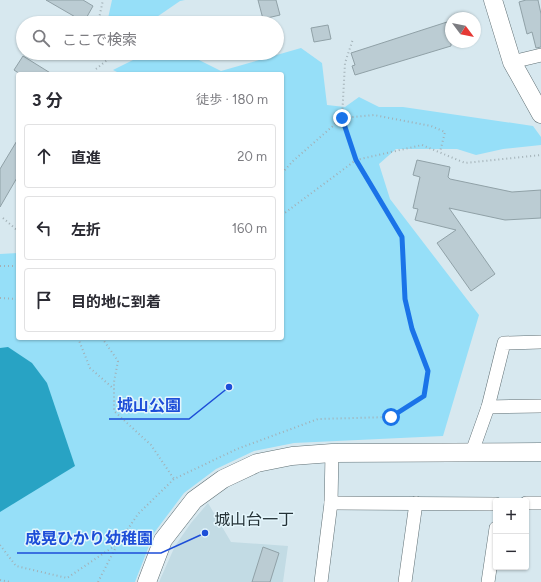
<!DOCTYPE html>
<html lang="ja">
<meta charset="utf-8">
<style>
:root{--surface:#fff;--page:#f7f7f7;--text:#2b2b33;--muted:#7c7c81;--line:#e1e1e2}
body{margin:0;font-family:Figtree,"Noto Sans JP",sans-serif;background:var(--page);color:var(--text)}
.controls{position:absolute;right:12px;bottom:12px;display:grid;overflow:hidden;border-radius:4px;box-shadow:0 1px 3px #0004}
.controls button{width:36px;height:36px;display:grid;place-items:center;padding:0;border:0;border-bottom:1px solid var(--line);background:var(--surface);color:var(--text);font:20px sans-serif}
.compass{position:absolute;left:445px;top:12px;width:36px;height:36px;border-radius:50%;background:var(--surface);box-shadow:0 1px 3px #0004;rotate:122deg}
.stop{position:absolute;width:12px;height:12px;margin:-9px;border:3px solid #1a73e8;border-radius:50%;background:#fff}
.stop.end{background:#1a73e8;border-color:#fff;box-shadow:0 1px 4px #0008}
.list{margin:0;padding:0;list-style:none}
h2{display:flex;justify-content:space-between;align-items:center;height:52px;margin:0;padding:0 16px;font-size:17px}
h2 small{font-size:13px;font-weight:400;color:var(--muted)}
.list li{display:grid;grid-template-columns:26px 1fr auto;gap:12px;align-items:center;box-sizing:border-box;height:64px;margin:0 8px 8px;padding:0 8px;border:1px solid var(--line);border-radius:4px}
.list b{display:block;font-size:15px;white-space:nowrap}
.list em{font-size:13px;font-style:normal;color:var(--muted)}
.icon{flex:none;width:22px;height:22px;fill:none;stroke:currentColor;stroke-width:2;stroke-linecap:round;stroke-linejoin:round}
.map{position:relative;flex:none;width:541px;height:582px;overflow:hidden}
.search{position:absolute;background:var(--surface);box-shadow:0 1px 3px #0004;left:16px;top:16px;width:268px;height:44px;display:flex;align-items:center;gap:10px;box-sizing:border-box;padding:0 14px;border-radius:22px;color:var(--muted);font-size:15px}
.panel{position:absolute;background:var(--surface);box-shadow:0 1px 3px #0004;left:16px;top:72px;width:268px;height:268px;border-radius:4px}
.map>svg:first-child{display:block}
.built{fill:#c2dbe4}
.green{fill:#96dff8}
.water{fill:#28a3c4}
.building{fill:#bbccd3;stroke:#90a1a7}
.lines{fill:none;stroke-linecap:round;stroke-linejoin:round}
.street-casing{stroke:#5f6f74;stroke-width:14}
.secondary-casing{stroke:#5f6f74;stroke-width:19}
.path{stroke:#a2b0b6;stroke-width:2;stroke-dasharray:1 3;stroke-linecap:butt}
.street{stroke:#fff;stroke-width:13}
.secondary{stroke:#fff;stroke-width:18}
.route{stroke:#1a73e8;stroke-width:5}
.labels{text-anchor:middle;stroke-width:3;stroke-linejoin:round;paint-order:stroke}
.neighbourhood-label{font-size:16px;fill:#243237;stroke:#e4f6fc}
.leader{fill:none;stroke:#1d4ed8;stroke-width:1.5}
.callout-dot{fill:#1d4ed8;stroke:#e4f6fc;stroke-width:1.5}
.callout-label{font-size:16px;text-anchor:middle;font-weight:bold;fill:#1d4ed8;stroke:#e4f6fc;stroke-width:3;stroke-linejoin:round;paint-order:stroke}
</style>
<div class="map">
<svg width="541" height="582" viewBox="0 0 541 582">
<rect width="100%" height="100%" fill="#d7e8ef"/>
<polygon class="built" points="208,503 231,542 288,546 283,582 159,582 175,546 191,523"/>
<g class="green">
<polygon points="112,0 185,0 180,1 148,23 107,23"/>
<polygon points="301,48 322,63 327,105 345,107 359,97 379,107 403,107 533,126 541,137 541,145 503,149 476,155 457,149 396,149 379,164 390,199 479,315 443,436 294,443 254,451 216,469 184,493 154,533 135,582 0,582 0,254 18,253 18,338 282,338 282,74 121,74 113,70 147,53 185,53 221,71"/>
</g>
<polygon class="water" points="8,347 32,363 47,383 75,466 0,512 0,348"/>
<g class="building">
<polygon points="46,0 83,0 93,6 84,22"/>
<polygon points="258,0 276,0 280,15 263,19"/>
<polygon points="526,0 538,0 541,14 541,47 536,48 532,32 527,34 519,2"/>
<polygon points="447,22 451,34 451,46 355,75 352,66 355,65 351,53"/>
<polygon points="328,25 331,39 314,42 311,28"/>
<polygon points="23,56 52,74 20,74 14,70"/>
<polygon points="18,139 18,176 0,207 0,169"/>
<polygon points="417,160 450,167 448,177 450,179 512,192 541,190 541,218 505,220 449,208 495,274 471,291 437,243 456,230 415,220 418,209 413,208 420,177 413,175"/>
<polygon points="263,547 279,553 270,582 252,582"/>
</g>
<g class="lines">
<g class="street-casing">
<g id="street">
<polyline points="512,62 541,55"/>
<polyline points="488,407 541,406"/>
<polyline points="472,452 488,407 504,343 541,342"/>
<polyline points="331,503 496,504"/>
<polyline points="526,503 541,503"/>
<polyline points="321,582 331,503 332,453"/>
<polyline points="405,582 416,503"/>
<polyline points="488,582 496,528"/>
</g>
</g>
<g class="secondary-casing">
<g id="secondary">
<polyline points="493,0 512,62 541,114"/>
<polyline points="147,582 163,540 194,500 223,479 257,463 292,456 332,453 541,452"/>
</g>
</g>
<g class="path">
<polyline points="98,23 103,0"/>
<polyline points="105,53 110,57"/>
<polyline points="96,69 111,57 119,53"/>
<polyline points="282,173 293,161 342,118 374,115 431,126 445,132 440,152"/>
<polyline points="282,215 356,160 422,145 465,163 541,155"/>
<polyline points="3,218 18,231"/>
<polyline points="0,266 18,266"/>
<polyline points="0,298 18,299"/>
<polyline points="78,338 90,368 114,389"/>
<polyline points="102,338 118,361 114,382 114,411 151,445 174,479"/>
<polyline points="0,545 16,566 67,578 116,545"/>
<polyline points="0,580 10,582"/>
<polyline points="98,582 117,545 138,514 174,479 237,449 318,419 391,417 424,396 428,371 412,329 405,299 402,237 356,160 342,118 345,63 353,39"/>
</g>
<use href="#street" class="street"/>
<use href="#secondary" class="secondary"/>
</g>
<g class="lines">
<polyline class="route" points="342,118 356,160 402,237 405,299 412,329 428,371 424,396 391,417"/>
</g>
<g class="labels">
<g class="neighbourhood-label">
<text x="254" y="525">城山台一丁</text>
</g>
</g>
<path class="leader" d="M229 387L189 419H109M205 533L161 553H17"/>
<g class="callout-dot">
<circle cx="229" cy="387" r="4"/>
<circle cx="205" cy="533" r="4"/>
</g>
<g class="callout-label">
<text x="149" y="411">城山公園</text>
<text x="89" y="544">成晃ひかり幼稚園</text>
</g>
</svg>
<div class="controls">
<button>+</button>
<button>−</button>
</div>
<svg class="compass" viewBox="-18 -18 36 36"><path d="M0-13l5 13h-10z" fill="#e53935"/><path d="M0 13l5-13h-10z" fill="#7c7c81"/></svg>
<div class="stop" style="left:391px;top:417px"></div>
<div class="stop end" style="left:342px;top:118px"></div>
<div class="search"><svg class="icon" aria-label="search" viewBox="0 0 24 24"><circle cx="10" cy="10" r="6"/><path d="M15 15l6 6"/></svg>ここで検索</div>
<section class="panel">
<h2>3 分<small>徒歩 · 180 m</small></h2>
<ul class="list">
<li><svg class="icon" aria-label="ahead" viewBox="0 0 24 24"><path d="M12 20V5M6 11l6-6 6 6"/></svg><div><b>直進</b></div><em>20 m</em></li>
<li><svg class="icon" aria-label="left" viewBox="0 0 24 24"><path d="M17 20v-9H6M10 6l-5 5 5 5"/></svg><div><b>左折</b></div><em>160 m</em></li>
<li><svg class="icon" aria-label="arrive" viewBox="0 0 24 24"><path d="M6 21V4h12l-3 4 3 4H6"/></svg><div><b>目的地に到着</b></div></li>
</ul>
</section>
</div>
